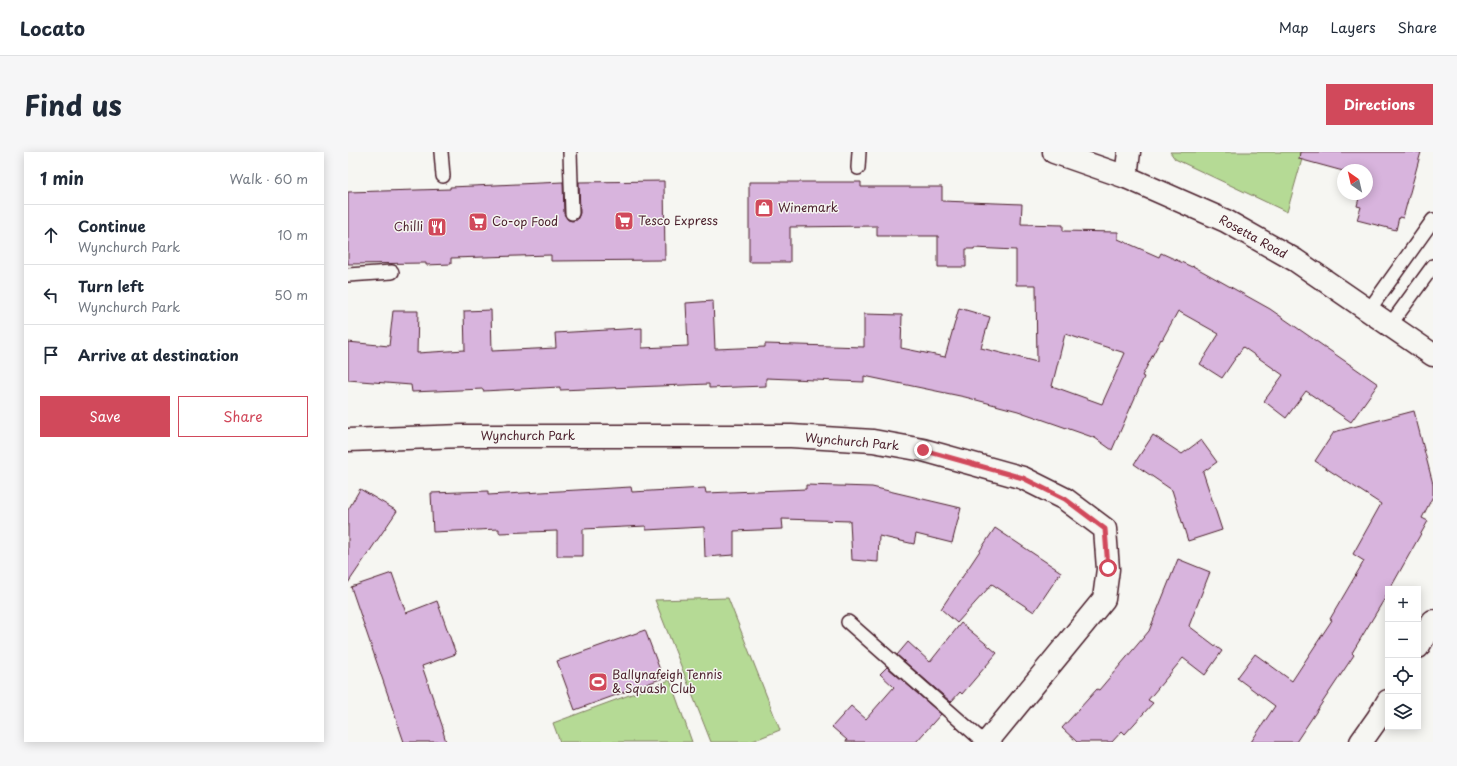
<!DOCTYPE html>
<meta charset="utf-8">
<style>
:root{--surface:#fff;--page:#f6f6f7;--text:#1f2937;--muted:#747a83;--line:#e0e1e3;--accent:#d1495b}
body{margin:0;font-family:"Playpen Sans",sans-serif;background:var(--page);color:var(--text)}
.controls{position:absolute;right:12px;bottom:12px;display:grid;overflow:hidden;border-radius:0px;box-shadow:0 2px 10px #0003}
.controls button{width:36px;height:36px;display:grid;place-items:center;padding:0;border:0;border-bottom:1px solid var(--line);background:var(--surface);color:var(--text);font:20px sans-serif}
.compass{position:absolute;left:989px;top:12px;width:36px;height:36px;border-radius:50%;background:var(--surface);box-shadow:0 2px 10px #0003;rotate:326deg}
.stop{position:absolute;width:12px;height:12px;margin:-9px;border:3px solid #d1495b;border-radius:50%;background:#fff}
.stop.end{background:#d1495b;border-color:#fff;box-shadow:0 1px 4px #0008}
.list{margin:0;padding:0;list-style:none}
h2{display:flex;justify-content:space-between;align-items:center;height:52px;margin:0;padding:0 16px;font-size:17px}
h2 small{font-size:13px;font-weight:400;color:var(--muted)}
.list li{display:grid;grid-template-columns:26px 1fr auto;gap:12px;align-items:center;box-sizing:border-box;height:60px;padding:0 16px;border-top:1px solid var(--line)}
.list b{display:block;font-size:15px;white-space:nowrap}
.list p{margin:0;font-size:13px;white-space:nowrap;color:var(--muted)}
.list em{font-size:13px;font-style:normal;color:var(--muted)}
.actions{display:flex;gap:8px;padding:12px 16px}
.actions a{flex:1;padding:9px 0;border:1px solid var(--accent);border-radius:0px;text-align:center;font-size:14px;color:var(--accent)}
.actions .main{background:var(--accent);color:#fff}
.icon{flex:none;width:22px;height:22px;fill:none;stroke:currentColor;stroke-width:2;stroke-linecap:round;stroke-linejoin:round}
.map{position:relative;flex:none;width:1085px;height:590px;overflow:hidden;border-radius:0px}
header{display:flex;align-items:center;gap:24px;box-sizing:border-box;height:56px;padding:0 20px;background:var(--surface);border-bottom:1px solid var(--line)}
header strong{font-size:19px}
nav{display:flex;gap:22px;margin-inline-start:auto;font-size:14px}
.intro{display:flex;align-items:center;justify-content:space-between;box-sizing:border-box;height:96px;padding:0 24px}
h1{margin:0;font-size:28px}
.button{padding:10px 18px;border-radius:0px;background:var(--accent);color:#fff;font-size:14px;font-weight:700}
main{display:flex;gap:24px;padding:0 24px}
aside{flex:1;background:var(--surface);border-radius:0px;box-shadow:0 2px 10px #0003}
.map>svg:first-child{display:block}
.green{fill:#b5da95;stroke:#807c60}
.building{fill:#d8b4dd;stroke:#4a1f2b;fill-rule:evenodd}
.lines{fill:none;stroke-linecap:round;stroke-linejoin:round}
.service-casing{stroke:#4a1f2b;stroke-width:16}
.minor-casing{stroke:#4a1f2b;stroke-width:25}
.tertiary-casing{stroke:#4a1f2b;stroke-width:25}
.service{stroke:#f6f6f2;stroke-width:13}
.minor{stroke:#f6f6f2;stroke-width:22}
.tertiary{stroke:#f6f6f2;stroke-width:22}
.route{stroke:#d1495b;stroke-width:5}
.labels{text-anchor:middle;stroke-width:3;stroke-linejoin:round;paint-order:stroke}
.poi-label{font-size:12px;fill:#4a1f2b;stroke:#f6f6f2;text-anchor:start}
.street-label{font-size:12px;fill:#4a1f2b;stroke:#f6f6f2}
</style>
<header>
<strong>Locato</strong>
<nav><a>Map</a><a>Layers</a><a>Share</a></nav>
</header>
<div class="intro"><h1>Find us</h1><a class="button">Directions</a></div>
<main>
<aside>
<h2>1 min<small>Walk · 60 m</small></h2>
<ul class="list">
<li><svg class="icon" aria-label="ahead" viewBox="0 0 24 24"><path d="M12 20V5M6 11l6-6 6 6"/></svg><div><b>Continue</b><p>Wynchurch Park</p></div><em>10 m</em></li>
<li><svg class="icon" aria-label="left" viewBox="0 0 24 24"><path d="M17 20v-9H6M10 6l-5 5 5 5"/></svg><div><b>Turn left</b><p>Wynchurch Park</p></div><em>50 m</em></li>
<li><svg class="icon" aria-label="arrive" viewBox="0 0 24 24"><path d="M6 21V4h12l-3 4 3 4H6"/></svg><div><b>Arrive at destination</b></div></li>
</ul>
<div class="actions"><a class="main">Save</a><a>Share</a></div>
</aside>
<div class="map">
<svg width="1085" height="590" viewBox="0 0 1085 590">
<rect width="100%" height="100%" fill="#f6f6f2"/>
<filter id="ink" filterUnits="userSpaceOnUse"><feTurbulence type="fractalNoise" baseFrequency=".025" numOctaves="2"/><feDisplacementMap in="SourceGraphic" scale="8" xChannelSelector="R" yChannelSelector="G"/><feConvolveMatrix kernelMatrix="1 2 1 2 8 2 1 2 1" color-interpolation-filters="sRGB"/></filter>
<g filter="url(#ink)">
<g class="green">
<polygon points="822,0 956,0 939,60 827,7"/>
<polygon points="380,446 432,578 402,590 363,590 307,448"/>
<polygon points="322,528 344,590 212,590 205,571"/>
</g>
<g class="building">
<polygon points="952,0 1073,0 1055,66 1051,65 1048,78 1009,68 1013,55 1009,54 1012,42 1019,42 1019,18 995,18 995,19 951,7"/>
<polygon points="316,29 317,108 203,109 203,103 103,106 103,112 78,113 78,111 0,112 0,40 102,37 102,35 215,30 216,62 220,68 224,69 229,68 232,61 231,30"/>
<path d="M401 30H513V35H594V49L674 52 673 72 715 73V79L770 80V87L811 105 813 101 844 115 845 114 922 157 1030 232 1003 270 958 239 938 266 916 249 935 223 895 195 874 226 852 212 871 182 830 159 814 188 813 187 794 224 796 225 764 298 747 286 670 259 617 245 516 224V230L418 226V234L390 235 361 236V232L212 238V235L135 239V237L64 240 63 233 0 228V190L41 194 45 159H70L69 201 117 198 116 159 143 158 144 199 208 196 207 181 294 176V196L340 194 338 151 365 149 367 197 417 195V192L516 195V162L554 163 553 196 597 205 611 156 642 165 633 196 689 210 688 133H668V98L626 96V97H618V115H590V84H529V74L442 75V110H401ZM717 182 777 201 754 252 704 234Z"/>
<polygon points="1066,259 1085,332 1085,344 1074,366 1080,369 1042,437 1040,437 1040,441 1004,501 1006,503 948,590 903,590 927,554 889,526 907,502 944,529 984,468 982,467 1016,409 1005,402 1033,352 967,309 986,280"/>
<polygon points="805,283 834,302 853,288 869,310 855,320 874,378 840,389 824,338 786,312"/>
<polygon points="458,333 524,335 613,356 604,391 568,382 566,392 531,384 530,410 504,408 502,369 434,367 435,377 386,379 386,403 357,405 356,375 298,378 298,374 235,377 235,404 209,404 209,379 151,381 151,377 85,380 83,341 140,339 140,343 283,335 284,340 357,336 358,341 458,337"/>
<polygon points="12,337 49,359 0,431 0,358"/>
<polygon points="647,376 713,420 686,460 644,432 609,471 593,457"/>
<polygon points="830,407 862,420 841,474 874,499 857,523 835,506 800,548 805,551 777,582 774,579 764,590 729,590 714,576 749,537 751,538 801,479"/>
<polygon points="44,421 58,461 89,449 108,502 74,514 96,579 95,579 98,590 56,590 3,435"/>
<polygon points="613,471 649,501 614,542 612,540 603,550 549,503 560,490 582,510"/>
<polygon points="297,478 315,526 227,558 209,509"/>
<polygon points="539,515 593,562 568,590 498,590 499,588 484,575 503,554 518,567 546,535 532,522"/>
</g>
<g class="lines">
<g class="service-casing">
<g id="service">
<polyline points="93,0 95,24"/>
<polyline points="222,0 224,61"/>
<polyline points="510,16 511,0"/>
<polyline points="0,123 44,120"/>
<polyline points="1021,158 1085,68"/>
<polyline points="1042,173 1085,114"/>
<polyline points="500,470 636,590"/>
</g>
</g>
<g class="minor-casing">
<g id="minor">
<polyline points="778,25 781,0"/>
<polyline points="0,288 115,284 443,284 525,289 575,298 675,326 717,347 757,377 760,417 756,447 639,590"/>
<polyline points="1070,495 1085,469"/>
<polyline points="1013,590 1030,566 1040,549"/>
</g>
</g>
<g class="tertiary-casing">
<polyline id="tertiary" points="706,0 778,25 878,69 947,108 1085,203"/>
</g>
<use href="#service" class="service"/>
<use href="#minor" class="minor"/>
<use href="#tertiary" class="tertiary"/>
</g>
</g>
<g class="lines" filter="url(#ink)">
<polyline class="route" points="575,298 675,326 717,347 757,377 760,416"/>
</g>
<defs>
<g id="shop-square" transform="scale(1)"><rect x="-9" y="-9" width="18" height="18" rx="4" fill="#d1495b" stroke="#f6f6f2"/><path d="M-5-2.5h2.3a2.7 3.5 0 0 1 5.4 0H5L5.5 6h-11ZM-1.5-2.5h3a1.5 2.3 0 0 0-3 0Z" fill="#fff"/></g>
<g id="supermarket-square" transform="scale(1)"><rect x="-9" y="-9" width="18" height="18" rx="4" fill="#d1495b" stroke="#f6f6f2"/><path d="M-6-5.5h2.5l.6 2H6L4.5 2H-2.5L-4.4-4H-6ZM-1.5 3.2a1.3 1.3 0 1 0 .1 0ZM3 3.2a1.3 1.3 0 1 0 .1 0Z" fill="#fff"/></g>
<g id="restaurant-square" transform="scale(1)"><rect x="-9" y="-9" width="18" height="18" rx="4" fill="#d1495b" stroke="#f6f6f2"/><path d="M-5-6h1v4h1v-4h1v4h1v-4h1v5L-1.5 .5V6h-2V.5L-5-1ZM5-6V6H3V1.5H1.5Q1.5-4 5-6Z" fill="#fff"/></g>
<g id="stadium-square" transform="scale(1)"><rect x="-9" y="-9" width="18" height="18" rx="4" fill="#d1495b" stroke="#f6f6f2"/><path d="M0-5a6.5 5 0 1 0 0 10a6.5 5 0 1 0 0-10ZM-3.5-1.8h7v3.6h-7Z" fill="#fff"/></g>
</defs>
<g fill-rule="evenodd">
<use href="#shop-square" x="416" y="56"/>
<use href="#supermarket-square" x="276" y="69"/>
<use href="#supermarket-square" x="130" y="70"/>
<use href="#restaurant-square" x="89" y="75"/>
<use href="#stadium-square" x="250" y="530"/>
</g>
<g class="labels">
<g class="poi-label">
<text x="430" y="60">Winemark</text>
<text x="290" y="73">Tesco Express</text>
<text x="144" y="74">Co-op Food</text>
<text x="75" y="79" text-anchor="end">Chilli</text>
<text x="264" y="527">Ballynafeigh Tennis<tspan x="264" dy="14">&amp; Squash Club</tspan></text>
</g>
<g class="street-label">
<text transform="translate(905 85) rotate(29)" y="4">Rosetta Road</text>
<text x="180" y="288">Wynchurch Park</text>
<text transform="translate(504 290) rotate(5)" y="4">Wynchurch Park</text>
</g>
</g>
</svg>
<div class="controls">
<button>+</button>
<button>−</button>
<button><svg class="icon" aria-label="locate" viewBox="0 0 24 24"><circle cx="12" cy="12" r="6"/><path d="M12 2v4M12 18v4M2 12h4M18 12h4"/></svg></button>
<button><svg class="icon" aria-label="layers" viewBox="0 0 24 24"><path d="M12 4l9 5-9 5-9-5zM3 14l9 5 9-5"/></svg></button>
</div>
<svg class="compass" viewBox="-18 -18 36 36"><path d="M0-13l5 13h-10z" fill="#e53935"/><path d="M0 13l5-13h-10z" fill="#747a83"/></svg>
<div class="stop" style="left:760px;top:416px"></div>
<div class="stop end" style="left:575px;top:298px"></div>
</div>
</main>
